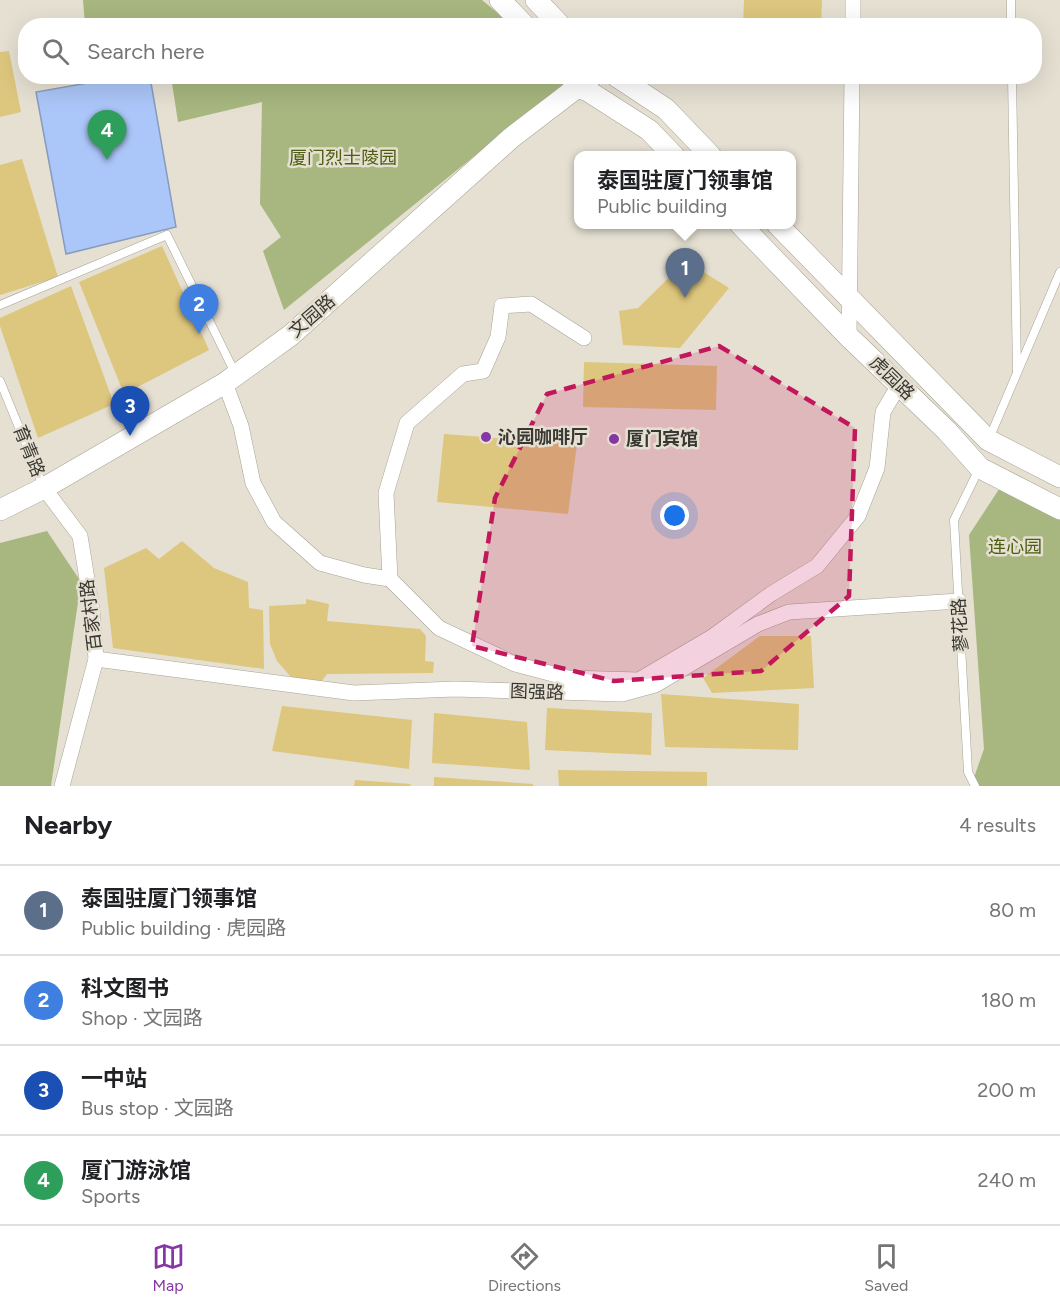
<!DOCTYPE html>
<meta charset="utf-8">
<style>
:root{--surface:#fff;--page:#f6f6f6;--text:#202124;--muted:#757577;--line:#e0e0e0;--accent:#8736a5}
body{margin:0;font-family:Figtree,"Noto Sans SC",sans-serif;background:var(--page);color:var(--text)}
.you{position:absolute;left:675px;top:516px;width:21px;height:21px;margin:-15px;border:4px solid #fff;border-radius:50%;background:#1a73e8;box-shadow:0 0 0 9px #1a73e833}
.badge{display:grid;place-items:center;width:39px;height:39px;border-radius:50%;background:var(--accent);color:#fff;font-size:20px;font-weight:700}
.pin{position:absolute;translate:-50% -50px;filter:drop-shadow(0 2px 3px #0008)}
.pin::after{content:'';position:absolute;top:32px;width:21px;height:18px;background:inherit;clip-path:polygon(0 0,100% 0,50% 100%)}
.popup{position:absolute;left:574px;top:151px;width:222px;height:78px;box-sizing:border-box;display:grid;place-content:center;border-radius:12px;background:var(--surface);filter:drop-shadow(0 2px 4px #0005);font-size:20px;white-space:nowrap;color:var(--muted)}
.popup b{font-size:22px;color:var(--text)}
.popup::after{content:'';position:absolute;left:50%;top:100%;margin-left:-12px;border:12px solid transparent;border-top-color:var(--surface)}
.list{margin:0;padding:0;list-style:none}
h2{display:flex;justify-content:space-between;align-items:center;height:78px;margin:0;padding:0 24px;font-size:26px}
h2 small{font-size:20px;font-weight:400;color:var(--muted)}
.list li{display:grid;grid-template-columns:39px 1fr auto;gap:18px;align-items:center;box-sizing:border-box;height:90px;padding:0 24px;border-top:2px solid var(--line)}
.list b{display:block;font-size:22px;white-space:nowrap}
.list p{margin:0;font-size:20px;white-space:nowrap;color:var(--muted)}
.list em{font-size:20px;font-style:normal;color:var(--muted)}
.icon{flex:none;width:33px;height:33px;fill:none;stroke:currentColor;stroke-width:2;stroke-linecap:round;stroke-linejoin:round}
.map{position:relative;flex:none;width:1060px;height:786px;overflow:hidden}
.search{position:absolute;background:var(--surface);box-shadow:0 6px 24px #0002;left:18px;right:18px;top:18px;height:66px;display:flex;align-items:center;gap:15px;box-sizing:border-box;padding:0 21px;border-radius:24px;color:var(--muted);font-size:22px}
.sheet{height:438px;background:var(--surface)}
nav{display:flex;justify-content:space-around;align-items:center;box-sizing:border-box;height:84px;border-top:2px solid var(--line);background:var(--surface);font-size:16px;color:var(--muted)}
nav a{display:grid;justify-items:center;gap:3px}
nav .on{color:var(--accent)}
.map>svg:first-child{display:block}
.green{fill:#a7b77f}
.water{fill:#abc6f8;stroke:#899bbd;stroke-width:1.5}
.building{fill:#ddc67d}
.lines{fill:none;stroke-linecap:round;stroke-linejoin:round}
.lane-casing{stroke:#a7a396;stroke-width:9}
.street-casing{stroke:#a7a396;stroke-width:16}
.secondary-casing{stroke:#a7a396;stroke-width:22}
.lane{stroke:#fff;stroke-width:8}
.street{stroke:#fff;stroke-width:15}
.secondary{stroke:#fff;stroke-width:21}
.marked{fill:#c2185b;fill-opacity:0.2;stroke:#c2185b;stroke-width:4.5;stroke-dasharray:12 8;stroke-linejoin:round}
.poi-dot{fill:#8736a5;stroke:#e5e0d2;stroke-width:2}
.labels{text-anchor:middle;stroke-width:5;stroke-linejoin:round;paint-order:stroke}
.park-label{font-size:18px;fill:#4d5e10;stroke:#e5e0d2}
.street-label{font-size:18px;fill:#393732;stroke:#e5e0d2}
.poi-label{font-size:18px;font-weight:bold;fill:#393732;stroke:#e5e0d2;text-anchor:start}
</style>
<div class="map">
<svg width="1060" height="786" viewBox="0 0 1060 786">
<rect width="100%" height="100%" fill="#e5e0d2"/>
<g class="green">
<polygon points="83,0 482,0 512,25 85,25"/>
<polygon points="171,77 572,76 572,77 284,310 263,251 281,237 260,204 262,102 178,122"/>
<polygon points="1007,477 1060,504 1060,786 971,786 984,749 969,535"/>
<polygon points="47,531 81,582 51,786 0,786 0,543"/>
</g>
<polygon class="water" points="122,77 150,77 176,227 66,254 36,92"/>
<g class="building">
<polygon points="744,0 822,0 821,26 743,26"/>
<polygon points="9,51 21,112 0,117 0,52"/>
<polygon points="22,159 58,277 0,295 0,165"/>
<polygon points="162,246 209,350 124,394 79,282"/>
<polygon points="686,261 729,288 680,348 623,345 619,311 638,308"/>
<polygon points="71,286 114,404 38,438 0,326 0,318"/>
<polygon points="584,362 717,366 716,410 583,407"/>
<polygon points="444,434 577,444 568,514 437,502"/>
<polygon points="182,541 214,568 248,582 249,608 263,610 264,669 113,648 104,568 146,548 159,559"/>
<polygon points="306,599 329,604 327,621 420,629 426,636 425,661 434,662 433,673 327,674 321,682 291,677 277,661 270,644 269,606 306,604"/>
<polygon points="760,636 811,636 814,688 712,693 703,678"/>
<polygon points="661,694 799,704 798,750 665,747"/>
<polygon points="282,706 412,720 409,769 272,751"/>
<polygon points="547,708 652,713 651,755 545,750"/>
<polygon points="434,713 527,722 530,770 432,763"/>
<polygon points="558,770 707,772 707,786 559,786"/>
<polygon points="434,777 533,784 533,786 434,786"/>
<polygon points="355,780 411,784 410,786 354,786"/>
</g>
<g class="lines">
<g class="lane-casing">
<g id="lane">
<polyline points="1011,0 1011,26"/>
<polyline points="1012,76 1017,372"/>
<polyline points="0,305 167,235 235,373"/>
<polyline points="0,381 43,486"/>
<polyline points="989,439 1060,272"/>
<polyline points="975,786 968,772 954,520 979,469"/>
</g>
</g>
<g class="street-casing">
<g id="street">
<polyline points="853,26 853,0"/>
<polyline points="849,337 852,76"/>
<polyline points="225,383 241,426 253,483 274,522 320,563 364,575 390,579 439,628 515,664 568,678 639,680 712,637 771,594 817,566 858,516 877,468 883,412 899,385"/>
<polyline points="44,488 80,536 92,610 96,659 62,786"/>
<polyline points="390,579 386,493 407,423 463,374 483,371 498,337 502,306 531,304 584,338"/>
<polyline points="96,659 354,693 455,689 622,694 655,685 758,624 789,612 959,601"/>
</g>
</g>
<g class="secondary-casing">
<g id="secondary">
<polyline points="500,0 525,26"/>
<polyline points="536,0 561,26"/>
<polyline points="616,76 666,109 711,156"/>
<polyline points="572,79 578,87 588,91 649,130 674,156"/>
<polyline points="740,224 849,337 947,431 980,468 1060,509"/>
<polyline points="777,224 988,440 1060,477"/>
<polyline points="0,510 44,488 225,383 291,335 511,138 592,76"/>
</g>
</g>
<use href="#lane" class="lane"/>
<use href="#street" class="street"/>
<use href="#secondary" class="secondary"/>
</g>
<path class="marked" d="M719 346 855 428 849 596 761 671 614 681 472 646 495 498 547 394Z"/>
<g class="poi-dot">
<circle cx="486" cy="437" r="6"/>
<circle cx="614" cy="439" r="6"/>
</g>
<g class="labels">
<g class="park-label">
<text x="343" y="164">厦门烈士陵园</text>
<text x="1015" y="553">连心园</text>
</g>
<g class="street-label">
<text transform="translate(312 316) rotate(-41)" y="6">文园路</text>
<text transform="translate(892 378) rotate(44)" y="6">虎园路</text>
<text transform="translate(29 451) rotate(68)" y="6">育青路</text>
<text transform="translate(91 615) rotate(-97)" y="6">百家村路</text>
<text transform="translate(960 625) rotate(-93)" y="6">蓼花路</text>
<text transform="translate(537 692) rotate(2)" y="6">图强路</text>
</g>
<g class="poi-label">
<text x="498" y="443">沁园咖啡厅</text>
<text x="626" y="445">厦门宾馆</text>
</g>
</g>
</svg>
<div class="you"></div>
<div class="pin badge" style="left:685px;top:298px;background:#5c6f8a">1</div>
<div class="popup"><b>泰国驻厦门领事馆</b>Public building</div>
<div class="pin badge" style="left:199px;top:334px;background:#3f7fe0">2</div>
<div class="pin badge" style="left:130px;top:436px;background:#1a4fb4">3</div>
<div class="pin badge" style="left:107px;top:160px;background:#2e9e5b">4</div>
<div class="search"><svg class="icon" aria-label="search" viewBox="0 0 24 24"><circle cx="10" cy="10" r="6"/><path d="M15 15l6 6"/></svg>Search here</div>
</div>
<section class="sheet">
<h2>Nearby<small>4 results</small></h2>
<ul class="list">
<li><span class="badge" style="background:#5c6f8a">1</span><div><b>泰国驻厦门领事馆</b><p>Public building · 虎园路</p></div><em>80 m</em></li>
<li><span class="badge" style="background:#3f7fe0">2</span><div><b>科文图书</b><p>Shop · 文园路</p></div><em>180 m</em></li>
<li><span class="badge" style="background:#1a4fb4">3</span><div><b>一中站</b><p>Bus stop · 文园路</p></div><em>200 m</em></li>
<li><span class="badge" style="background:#2e9e5b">4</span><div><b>厦门游泳馆</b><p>Sports</p></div><em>240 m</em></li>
</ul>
</section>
<nav>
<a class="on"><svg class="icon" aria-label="map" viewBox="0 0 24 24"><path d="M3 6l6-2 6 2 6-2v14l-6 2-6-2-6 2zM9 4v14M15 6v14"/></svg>Map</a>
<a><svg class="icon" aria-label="directions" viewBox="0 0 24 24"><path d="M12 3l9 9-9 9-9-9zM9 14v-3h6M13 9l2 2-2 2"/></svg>Directions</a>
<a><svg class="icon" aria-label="saved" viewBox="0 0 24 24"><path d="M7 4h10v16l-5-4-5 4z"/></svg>Saved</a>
</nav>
